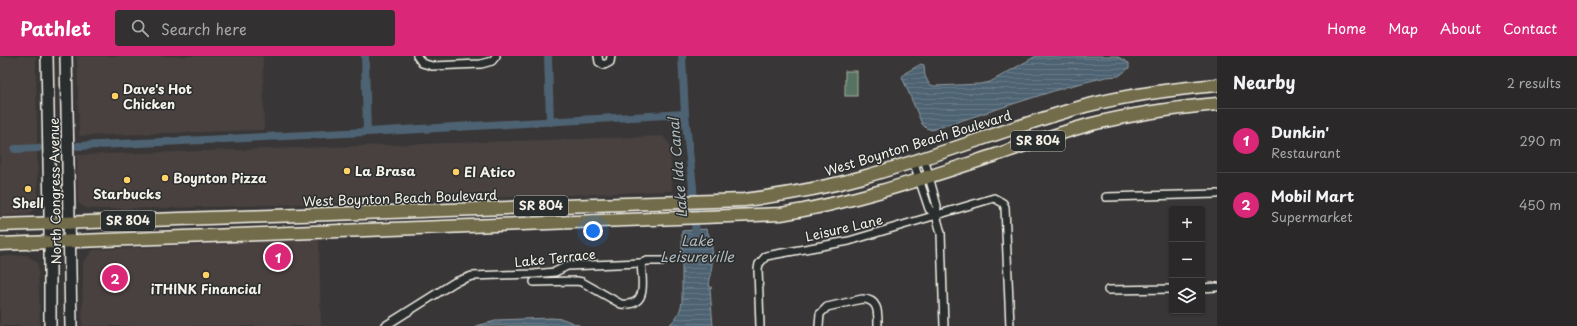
<!DOCTYPE html>
<meta charset="utf-8">
<style>
:root{--surface:#2a2828;--page:#323030;--text:#f1f3f6;--muted:#a5a6a8;--line:#464445;--accent:#db2777}
body{margin:0;font-family:"Playpen Sans",sans-serif;background:var(--page);color:var(--text)}
.controls{position:absolute;right:12px;bottom:12px;display:grid;overflow:hidden;border-radius:4px;box-shadow:0 1px 3px #0004}
.controls button{width:36px;height:36px;display:grid;place-items:center;padding:0;border:0;border-bottom:1px solid var(--line);background:var(--surface);color:var(--text);font:20px sans-serif}
.you{position:absolute;left:593px;top:175px;width:14px;height:14px;margin:-10px;border:3px solid #fff;border-radius:50%;background:#1a73e8;box-shadow:0 0 0 6px #1a73e833}
.badge{display:grid;place-items:center;width:26px;height:26px;border-radius:50%;background:var(--accent);color:#fff;font-size:13px;font-weight:700}
.pin{position:absolute;translate:-50% -50%;border:2px solid #fff;box-shadow:0 1px 4px #0006}
.list{margin:0;padding:0;list-style:none}
h2{display:flex;justify-content:space-between;align-items:center;height:52px;margin:0;padding:0 16px;font-size:17px}
h2 small{font-size:13px;font-weight:400;color:var(--muted)}
.list li{display:grid;grid-template-columns:26px 1fr auto;gap:12px;align-items:center;box-sizing:border-box;height:64px;padding:0 16px;border-top:1px solid var(--line)}
.list b{display:block;font-size:15px;white-space:nowrap}
.list p{margin:0;font-size:13px;white-space:nowrap;color:var(--muted)}
.list em{font-size:13px;font-style:normal;color:var(--muted)}
.icon{flex:none;width:22px;height:22px;fill:none;stroke:currentColor;stroke-width:2;stroke-linecap:round;stroke-linejoin:round}
.map{position:relative;flex:none;width:1217px;height:270px;overflow:hidden}
header{display:flex;align-items:center;gap:24px;box-sizing:border-box;height:56px;padding:0 20px;background:var(--accent);color:#fff}
header strong{font-size:19px}
nav{display:flex;gap:22px;margin-inline-start:auto;font-size:14px}
.search{width:280px;height:36px;background:var(--page);display:flex;align-items:center;gap:10px;box-sizing:border-box;padding:0 14px;border-radius:4px;color:var(--muted);font-size:15px}
main{display:flex}
aside{flex:1;background:var(--surface)}
.map>svg:first-child{display:block}
.built{fill:#484140}
.grass{fill:#577260;stroke:#a6b2a4}
.water{fill:url(#water-rules);stroke:#909ba1}
.lines{fill:none;stroke-linecap:round;stroke-linejoin:round}
.canal{stroke:#4e6272;stroke-width:8}
.minor-casing{stroke:#f4f1e8;stroke-width:10}
.secondary-casing{stroke:#f4f1e8;stroke-width:14}
.primary-casing{stroke:#f4f1e8;stroke-width:15}
.minor{stroke:#2a2d2e;stroke-width:7}
.secondary{stroke:#2a2d2e;stroke-width:11}
.primary{stroke:#726c4b;stroke-width:12}
.poi-dot{fill:#ffd166;stroke:#2a2d2e;stroke-width:1.5}
.labels{text-anchor:middle;stroke-width:3;stroke-linejoin:round;paint-order:stroke}
.shield{fill:#2a2d2e;stroke:#b7b6b0;stroke-width:1}
.shield-label{font-size:12px;font-weight:bold;fill:#f4f1e8}
.poi-label{font-size:13px;font-weight:bold;fill:#f4f1e8;stroke:#2a2d2e;text-anchor:start}
.street-label{font-size:13px;fill:#f4f1e8;stroke:#2a2d2e}
.water-label{font-size:14px;font-style:italic;fill:#b2b8b9;stroke:#2a2d2e}
</style>
<header>
<strong>Pathlet</strong>
<div class="search"><svg class="icon" aria-label="search" viewBox="0 0 24 24"><circle cx="10" cy="10" r="6"/><path d="M15 15l6 6"/></svg>Search here</div>
<nav><a>Home</a><a>Map</a><a>About</a><a>Contact</a></nav>
</header>
<main>
<div class="map">
<svg width="1217" height="270" viewBox="0 0 1217 270">
<defs>
<pattern id="water-rules" width="6" height="5" patternUnits="userSpaceOnUse"><rect width="6" height="5" fill="#4e6272"/><path d="M0 2.5h6" fill="none" stroke="#687986"/></pattern>
</defs>
<rect width="100%" height="100%" fill="#383636"/>
<filter id="ink" filterUnits="userSpaceOnUse"><feTurbulence type="fractalNoise" baseFrequency=".025" numOctaves="2"/><feDisplacementMap in="SourceGraphic" scale="8" xChannelSelector="R" yChannelSelector="G"/><feConvolveMatrix kernelMatrix="1 2 1 2 8 2 1 2 1" color-interpolation-filters="sRGB"/></filter>
<g filter="url(#ink)">
<g class="built">
<polygon points="0,0 36,0 38,150 28,159 0,160"/>
<polygon points="77,0 263,0 264,74 79,80"/>
<polygon points="663,80 670,89 672,135 382,146 173,152 87,153 78,147 77,99"/>
<polygon points="319,183 321,270 82,270 83,206 93,194"/>
<polygon points="27,199 38,207 40,270 0,270 0,200"/>
</g>
<rect class="grass" x="845" y="15" width="12" height="25"/>
<g class="water">
<polygon points="1036,0 1116,0 1129,7 1129,12 1119,20 1106,21 1066,31 932,74 926,72 922,68 902,21 905,17 921,8 924,9 925,20 929,28 934,30 980,28 990,26"/>
<path d="M706 173C716 190 712 211 709 230L712 232 710 233 713 270H668C676 263 680 257 682 246V175Z"/>
<polygon points="551,262 563,263 581,270 476,270 496,265 496,264"/>
</g>
<g class="lines">
<g class="canal">
<polyline points="365,0 367,76"/>
<polyline points="548,0 550,66"/>
<polyline points="682,0 685,58 693,131 696,183"/>
<polyline points="78,90 367,76 685,58"/>
<polyline points="15,93 38,92"/>
</g>
<g class="minor-casing">
<g id="minor">
<polyline points="417,0 422,7 432,10 481,8 492,5 496,0"/>
<polyline points="598,0 599,6 604,9 610,6 611,0"/>
<polyline points="924,102 937,150 936,159 941,177 944,270"/>
<polyline points="913,105 929,153 936,159"/>
<polyline points="1106,141 1217,138"/>
<polyline points="641,207 647,205 663,205"/>
<polyline points="1202,232 1217,231"/>
<polyline points="1108,234 1172,233"/>
<path d="M385 270 455 226 472 220 534 218 555 216 567 210 641 207C642 225 649 251 621 248L582 226 577 225 534 226"/>
<polyline points="760,270 758,213 759,208 766,200 849,185 994,142 1003,147 1005,151 1010,270"/>
<path d="M819 270 820 258 827 251 862 243C879 243 878 257 878 270"/>
</g>
</g>
<g class="secondary-casing">
<g id="secondary">
<polyline points="47,0 50,156 50,270"/>
<polyline points="66,0 71,270"/>
</g>
</g>
<g class="primary-casing">
<g id="primary">
<path d="M0 169 744 144C784 139 824 132 863 121 938 100 1010 71 1085 50 1128 39 1173 33 1217 29"/>
<path d="M0 188 781 158C855 146 925 122 996 99 1028 88 1059 77 1092 68 1133 58 1175 52 1217 48"/>
</g>
</g>
<use href="#minor" class="minor"/>
<use href="#secondary" class="secondary"/>
<use href="#primary" class="primary"/>
</g>
</g>
<g class="poi-dot">
<circle cx="115" cy="40" r="4"/>
<circle cx="347" cy="115" r="4"/>
<circle cx="456" cy="116" r="4"/>
<circle cx="165" cy="122" r="4"/>
<circle cx="127" cy="124" r="4"/>
<circle cx="28" cy="133" r="4"/>
<circle cx="206" cy="219" r="4"/>
</g>
<g class="labels">
<g class="shield">
<rect x="1011" y="75" width="54" height="20" rx="3"/>
<rect x="514" y="140" width="54" height="20" rx="3"/>
<rect x="101" y="155" width="54" height="20" rx="3"/>
</g>
<g class="shield-label">
<text x="1038" y="89">SR 804</text>
<text x="541" y="154">SR 804</text>
<text x="128" y="169">SR 804</text>
</g>
<g class="poi-label">
<text x="123" y="38">Dave's Hot<tspan x="123" dy="15">Chicken</tspan></text>
<text x="355" y="120">La Brasa</text>
<text x="464" y="121">El Atico</text>
<text x="173" y="127">Boynton Pizza</text>
<text x="127" y="143" text-anchor="middle">Starbucks</text>
<text x="28" y="152" text-anchor="middle">Shell</text>
<text x="206" y="238" text-anchor="middle">iTHINK Financial</text>
</g>
<g class="street-label">
<text transform="translate(918 87) rotate(-17)" y="5">West Boynton Beach Boulevard</text>
<text transform="translate(55 135) rotate(-91)" y="5">North Congress Avenue</text>
<text transform="translate(400 142) rotate(-2)" y="5">West Boynton Beach Boulevard</text>
<text transform="translate(844 172) rotate(-13)" y="5">Leisure Lane</text>
<text transform="translate(555 202) rotate(-6)" y="5">Lake Terrace</text>
</g>
<g class="water-label">
<text transform="translate(678 112) rotate(-95)" y="5">Lake Ida Canal</text>
<text x="697" y="190">Lake<tspan x="697" dy="16">Leisureville</tspan></text>
</g>
</g>
</svg>
<div class="controls">
<button>+</button>
<button>−</button>
<button><svg class="icon" aria-label="layers" viewBox="0 0 24 24"><path d="M12 4l9 5-9 5-9-5zM3 14l9 5 9-5"/></svg></button>
</div>
<div class="you"></div>
<div class="pin badge" style="left:278px;top:201px">1</div>
<div class="pin badge" style="left:115px;top:222px">2</div>
</div>
<aside>
<h2>Nearby<small>2 results</small></h2>
<ul class="list">
<li><span class="badge">1</span><div><b>Dunkin'</b><p>Restaurant</p></div><em>290 m</em></li>
<li><span class="badge">2</span><div><b>Mobil Mart</b><p>Supermarket</p></div><em>450 m</em></li>
</ul>
</aside>
</main>
